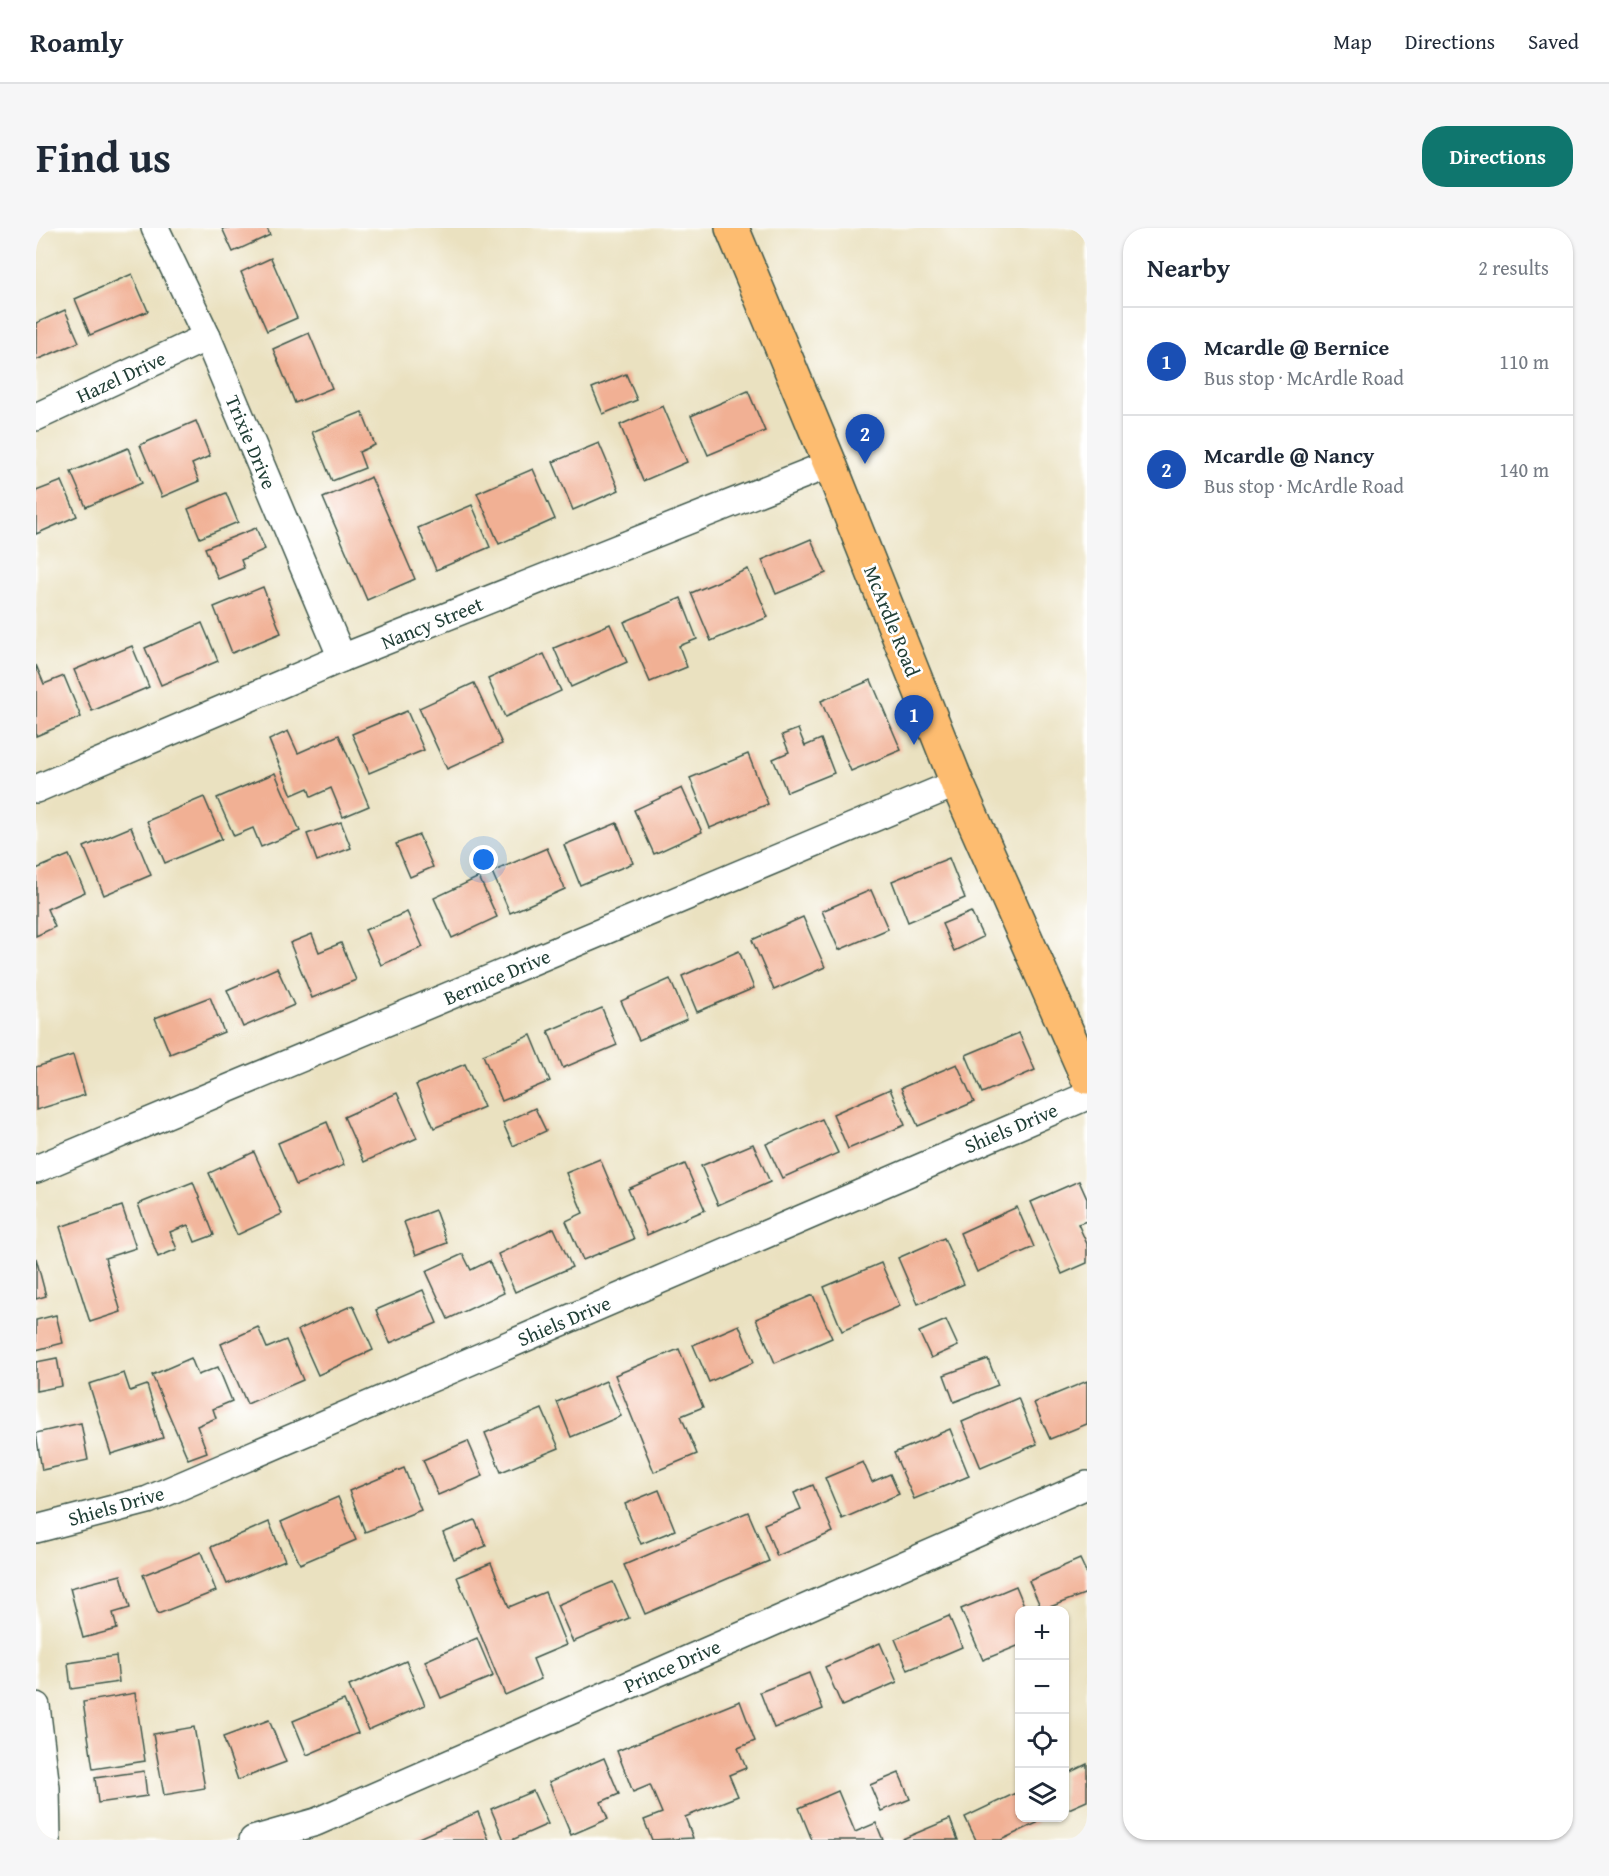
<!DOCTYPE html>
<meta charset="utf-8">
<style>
:root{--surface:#fff;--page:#f6f6f7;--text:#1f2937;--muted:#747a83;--line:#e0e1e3;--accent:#0f766e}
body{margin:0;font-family:"Gentium Book Plus",serif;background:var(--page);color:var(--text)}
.controls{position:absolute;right:18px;bottom:18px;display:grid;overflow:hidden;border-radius:12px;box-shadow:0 2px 4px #0004}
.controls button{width:54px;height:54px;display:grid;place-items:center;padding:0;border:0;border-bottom:2px solid var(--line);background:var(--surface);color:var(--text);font:30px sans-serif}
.you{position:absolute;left:448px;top:632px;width:21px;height:21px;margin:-15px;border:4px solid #fff;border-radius:50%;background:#1a73e8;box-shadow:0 0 0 9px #1a73e833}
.badge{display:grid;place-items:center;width:39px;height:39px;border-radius:50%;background:var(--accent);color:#fff;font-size:20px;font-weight:700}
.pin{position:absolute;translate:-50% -50px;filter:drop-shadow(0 2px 3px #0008)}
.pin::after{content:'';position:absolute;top:32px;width:21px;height:18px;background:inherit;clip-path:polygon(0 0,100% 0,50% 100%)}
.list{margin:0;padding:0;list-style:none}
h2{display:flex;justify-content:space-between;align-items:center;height:78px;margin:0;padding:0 24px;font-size:26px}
h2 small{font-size:20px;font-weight:400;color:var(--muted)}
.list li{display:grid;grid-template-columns:39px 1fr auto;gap:18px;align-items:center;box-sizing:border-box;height:108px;padding:0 24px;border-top:2px solid var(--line)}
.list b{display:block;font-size:22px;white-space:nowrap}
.list p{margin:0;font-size:20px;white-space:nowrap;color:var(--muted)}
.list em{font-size:20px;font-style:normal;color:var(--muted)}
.icon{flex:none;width:33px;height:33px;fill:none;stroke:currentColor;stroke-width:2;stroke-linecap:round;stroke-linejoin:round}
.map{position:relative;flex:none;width:1051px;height:1612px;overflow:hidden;border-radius:24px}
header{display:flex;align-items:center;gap:36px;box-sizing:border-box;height:84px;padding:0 30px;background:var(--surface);border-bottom:2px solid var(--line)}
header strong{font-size:28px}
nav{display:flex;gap:33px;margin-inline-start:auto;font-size:21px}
.intro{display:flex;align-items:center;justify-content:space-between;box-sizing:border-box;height:144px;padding:0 36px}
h1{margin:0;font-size:42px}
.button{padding:15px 27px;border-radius:24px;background:var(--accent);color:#fff;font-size:21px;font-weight:700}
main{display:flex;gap:36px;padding:0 36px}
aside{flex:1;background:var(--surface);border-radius:24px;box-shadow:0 2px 4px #0004}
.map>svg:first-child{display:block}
.building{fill:#f1b094}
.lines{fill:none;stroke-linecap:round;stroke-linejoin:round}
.minor-casing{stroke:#3d5649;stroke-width:30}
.major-casing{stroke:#3d5649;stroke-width:36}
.minor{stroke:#fff;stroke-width:27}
.major{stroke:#fdbc70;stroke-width:33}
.labels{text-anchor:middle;stroke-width:5;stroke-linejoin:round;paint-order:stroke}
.street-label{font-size:20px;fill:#1f3d34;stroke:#fff}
</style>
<header>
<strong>Roamly</strong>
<nav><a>Map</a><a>Directions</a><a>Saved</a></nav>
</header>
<div class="intro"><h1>Find us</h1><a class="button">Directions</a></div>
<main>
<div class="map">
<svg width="1051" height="1612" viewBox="0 0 1051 1612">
<rect width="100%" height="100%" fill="#fff"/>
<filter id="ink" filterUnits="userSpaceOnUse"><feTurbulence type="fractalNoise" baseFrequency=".0167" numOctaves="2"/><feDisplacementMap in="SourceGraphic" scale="12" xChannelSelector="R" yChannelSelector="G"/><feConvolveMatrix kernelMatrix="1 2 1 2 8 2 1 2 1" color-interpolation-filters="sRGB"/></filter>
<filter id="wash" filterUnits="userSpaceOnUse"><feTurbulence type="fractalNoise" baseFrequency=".008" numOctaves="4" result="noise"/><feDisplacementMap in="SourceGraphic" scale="24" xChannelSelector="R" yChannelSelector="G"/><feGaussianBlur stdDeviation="1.35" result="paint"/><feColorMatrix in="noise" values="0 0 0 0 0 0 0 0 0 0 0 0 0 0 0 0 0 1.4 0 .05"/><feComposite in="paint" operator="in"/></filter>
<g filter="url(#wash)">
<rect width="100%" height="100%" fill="#eae1c0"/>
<g id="blocks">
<g class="building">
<polygon points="186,0 231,0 234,7 197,24"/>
<polygon points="235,30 261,90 231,103 205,44"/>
<polygon points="96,46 112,83 54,107 39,71"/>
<polygon points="29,82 43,114 0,132 0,95"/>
<polygon points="273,105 296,160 259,175 237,121"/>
<polygon points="590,146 601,172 567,186 556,160"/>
<polygon points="712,163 729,203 672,227 655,188"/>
<polygon points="627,178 651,234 607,253 584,197"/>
<polygon points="326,184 339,217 323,224 329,240 296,253 276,204"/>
<polygon points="160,193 174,228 156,236 163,253 126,269 104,217"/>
<polygon points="563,215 583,262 537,282 517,234"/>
<polygon points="92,220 106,255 50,279 35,244"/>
<polygon points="497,241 519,291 463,316 441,265"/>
<polygon points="335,249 379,351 331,372 287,270"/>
<polygon points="26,253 41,288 0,306 0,263"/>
<polygon points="190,265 202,294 164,310 152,281"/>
<polygon points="436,277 454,319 400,342 382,300"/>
<polygon points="220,300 229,321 205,332 208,340 182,351 169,320"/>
<polygon points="775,311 790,345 740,366 726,332"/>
<polygon points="712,341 732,389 675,413 655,365"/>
<polygon points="227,359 245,405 196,425 178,379"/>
<polygon points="645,370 661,411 643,418 651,439 614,454 588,394"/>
<polygon points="166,395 182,433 125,457 109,420"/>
<polygon points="574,396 591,434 535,459 518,420"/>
<polygon points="96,418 113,459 56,483 38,442"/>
<polygon points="508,426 525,463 469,489 452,451"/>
<polygon points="0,437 8,456 28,448 45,489 0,508"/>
<polygon points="835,452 865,522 815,543 785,473"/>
<polygon points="438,455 466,516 411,541 383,480"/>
<polygon points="371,483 388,522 333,545 316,506"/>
<polygon points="762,501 769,518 785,511 798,545 751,564 737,531 753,524 746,507"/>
<polygon points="252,503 262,525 303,507 333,578 307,589 295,560 275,569 272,560 256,567 233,512"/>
<polygon points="712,526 732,576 674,600 654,550"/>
<polygon points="239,545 264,603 225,619 217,600 198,608 181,570"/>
<polygon points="646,560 666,604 618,626 598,582"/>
<polygon points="168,569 186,611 129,635 111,593"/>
<polygon points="305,594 315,620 281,633 271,606"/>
<polygon points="581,595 597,635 544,657 528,617"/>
<polygon points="95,599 115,647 68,667 48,619"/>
<polygon points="383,607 397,639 374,649 360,616"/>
<polygon points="511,620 529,661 474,685 456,644"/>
<polygon points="33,627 49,664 11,681 19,699 0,708 0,641"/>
<polygon points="913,630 929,670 872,694 856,653"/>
<polygon points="443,649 461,689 416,710 398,670"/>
<polygon points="835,662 852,701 803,722 786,683"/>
<polygon points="371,684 387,719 345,737 329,702"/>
<polygon points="935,684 947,709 918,723 906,696"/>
<polygon points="767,689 789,739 738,762 716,712"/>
<polygon points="276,706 283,724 305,715 320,752 276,770 254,715"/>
<polygon points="703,723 718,760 661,784 646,748"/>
<polygon points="241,740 258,777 207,799 191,762"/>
<polygon points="634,751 651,791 603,812 585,773"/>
<polygon points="174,769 188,804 134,826 119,790"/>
<polygon points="566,780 581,817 527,840 512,803"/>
<polygon points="983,805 999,842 946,865 930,827"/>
<polygon points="495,807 514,853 466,873 447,827"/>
<polygon points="37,827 49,867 0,882 0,839"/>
<polygon points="429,836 448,879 398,900 380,857"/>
<polygon points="921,836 938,874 882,898 865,860"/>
<polygon points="854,861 869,897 812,921 797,886"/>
<polygon points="361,865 381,910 328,934 308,889"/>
<polygon points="499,880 510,903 477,918 467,895"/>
<polygon points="786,891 802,925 746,950 730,916"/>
<polygon points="291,894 308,937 260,957 242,915"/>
<polygon points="717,916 734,954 682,977 665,938"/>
<polygon points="218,924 246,986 201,1007 173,945"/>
<polygon points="564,931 598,1011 547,1032 530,993 547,985 530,945"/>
<polygon points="649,936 669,982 611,1007 592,961"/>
<polygon points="1043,953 1051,971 1051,993 1042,996 1051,1016 1051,1035 1026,1046 995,974"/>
<polygon points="157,954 178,1007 159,1014 152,997 134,1004 141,1021 122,1029 102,976"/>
<polygon points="86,978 100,1020 69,1030 85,1084 54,1094 24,999"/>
<polygon points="981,979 998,1019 941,1044 924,1005"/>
<polygon points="399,982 411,1015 380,1027 368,994"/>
<polygon points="518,1000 536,1039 479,1064 462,1026"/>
<polygon points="908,1010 928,1056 882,1076 862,1030"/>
<polygon points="427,1026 435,1042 453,1033 468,1065 412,1091 390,1043"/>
<polygon points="0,1030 10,1068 0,1071"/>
<polygon points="845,1035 864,1078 806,1103 788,1059"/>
<polygon points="387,1062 401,1095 354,1115 340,1082"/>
<polygon points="777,1067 796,1110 739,1135 720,1091"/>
<polygon points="317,1077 337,1122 282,1147 262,1102"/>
<polygon points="20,1087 27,1115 0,1122 0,1092"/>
<polygon points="910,1092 922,1118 895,1130 883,1104"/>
<polygon points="703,1097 718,1134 673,1154 657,1117"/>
<polygon points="222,1099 231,1120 250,1112 267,1152 211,1176 185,1116"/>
<polygon points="643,1121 667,1179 645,1188 661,1226 618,1244 579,1147"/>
<polygon points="21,1130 26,1158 0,1163 0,1134"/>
<polygon points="155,1130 162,1147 182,1139 196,1173 177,1181 180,1190 161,1198 171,1224 152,1231 116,1147"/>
<polygon points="952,1131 962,1157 918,1174 908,1147"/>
<polygon points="88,1145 94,1163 111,1157 127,1210 75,1226 53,1156"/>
<polygon points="570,1153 585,1188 535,1209 521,1174"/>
<polygon points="1051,1153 1051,1196 1014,1211 998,1175"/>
<polygon points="982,1170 1001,1216 945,1240 926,1194"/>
<polygon points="506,1181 523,1220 465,1244 449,1205"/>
<polygon points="45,1195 52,1232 6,1242 0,1205"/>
<polygon points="914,1201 933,1248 878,1271 858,1225"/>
<polygon points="432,1213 447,1248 402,1267 387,1232"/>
<polygon points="827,1234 836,1254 854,1246 863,1266 806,1291 789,1250"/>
<polygon points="368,1240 385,1282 329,1304 313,1263"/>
<polygon points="777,1257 797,1304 741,1328 728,1296 765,1281 758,1265"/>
<polygon points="623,1262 639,1302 605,1316 589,1276"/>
<polygon points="302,1269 320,1312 264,1336 245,1294"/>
<polygon points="712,1284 733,1333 609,1386 588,1337"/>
<polygon points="439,1292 450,1318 418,1331 407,1305"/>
<polygon points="233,1294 249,1332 191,1356 175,1319"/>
<polygon points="165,1324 180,1363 122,1386 107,1347"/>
<polygon points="1044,1331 1051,1346 1051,1365 1006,1382 993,1353"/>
<polygon points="455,1335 473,1379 509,1364 530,1417 497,1431 505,1451 469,1467 421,1349"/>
<polygon points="85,1347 94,1380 77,1385 81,1401 47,1410 34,1360"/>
<polygon points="577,1354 593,1390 537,1414 521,1377"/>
<polygon points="980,1358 990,1382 984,1382 984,1417 947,1432 925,1381"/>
<polygon points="913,1388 926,1419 872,1442 859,1411"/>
<polygon points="441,1410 457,1448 405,1470 389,1433"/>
<polygon points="844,1415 861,1454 806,1478 789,1439"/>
<polygon points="80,1428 83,1454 35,1461 32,1435"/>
<polygon points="370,1433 389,1477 332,1502 313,1458"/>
<polygon points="773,1445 787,1481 738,1500 724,1464"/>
<polygon points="99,1465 109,1533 57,1541 47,1474"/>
<polygon points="308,1472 322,1505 271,1527 257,1493"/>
<polygon points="704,1473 719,1513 702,1520 710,1540 693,1547 702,1568 649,1589 657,1610 616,1612 608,1592 626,1585 614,1557 597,1564 581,1523"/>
<polygon points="233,1492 250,1534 202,1552 187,1509"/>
<polygon points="158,1499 169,1560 128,1567 117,1506"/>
<polygon points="568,1530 583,1566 565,1574 572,1591 535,1607 513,1554"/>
<polygon points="1051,1536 1051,1573 1028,1583 1028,1547"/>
<polygon points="108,1543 111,1568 62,1575 59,1550"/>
<polygon points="863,1545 874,1571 845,1583 834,1557"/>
<polygon points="497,1563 512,1596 476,1612 468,1612 455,1581"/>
<polygon points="802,1563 819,1604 840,1595 847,1612 776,1612 763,1580"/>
<polygon points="984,1563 984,1590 998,1590 1001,1595 965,1612 940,1612 929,1589"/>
<polygon points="442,1584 453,1612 378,1612"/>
<polygon points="914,1591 922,1612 864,1612"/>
</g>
</g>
</g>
<g filter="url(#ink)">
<use href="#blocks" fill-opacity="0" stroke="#3d5649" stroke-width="1.5"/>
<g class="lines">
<g class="minor-casing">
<g id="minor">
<polyline points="119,0 171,109 306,430"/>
<polyline points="0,189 171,109"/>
<polyline points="0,561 306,430 794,236"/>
<polyline points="0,941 921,555"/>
<polyline points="0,1301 112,1272 1051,868"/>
<polyline points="0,1478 10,1560 11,1612"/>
<polyline points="217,1612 280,1594 1051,1257"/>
</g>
</g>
<g class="major-casing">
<polyline id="major" points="696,0 794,236 921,555 1051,849"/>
</g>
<use href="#minor" class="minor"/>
<use href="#major" class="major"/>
</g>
</g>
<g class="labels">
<g class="street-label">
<text transform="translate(85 149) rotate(-25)" y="7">Hazel Drive</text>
<text transform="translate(215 214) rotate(67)" y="7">Trixie Drive</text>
<text transform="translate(856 393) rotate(68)" y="7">McArdle Road</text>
<text transform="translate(396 395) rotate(-22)" y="7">Nancy Street</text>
<text transform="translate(461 749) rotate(-23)" y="7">Bernice Drive</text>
<text transform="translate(975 900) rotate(-23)" y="7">Shiels Drive</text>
<text transform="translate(528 1093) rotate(-23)" y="7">Shiels Drive</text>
<text transform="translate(80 1278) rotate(-16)" y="7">Shiels Drive</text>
<text transform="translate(636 1438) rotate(-24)" y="7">Prince Drive</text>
</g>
</g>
</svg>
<div class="controls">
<button>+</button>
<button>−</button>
<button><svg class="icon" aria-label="locate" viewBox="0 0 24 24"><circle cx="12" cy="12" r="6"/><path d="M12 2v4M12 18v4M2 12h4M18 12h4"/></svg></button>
<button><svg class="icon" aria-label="layers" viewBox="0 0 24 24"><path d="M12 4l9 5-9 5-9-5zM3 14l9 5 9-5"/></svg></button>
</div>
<div class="you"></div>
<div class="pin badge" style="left:878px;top:517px;background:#1a4fb4">1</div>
<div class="pin badge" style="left:829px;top:236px;background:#1a4fb4">2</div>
</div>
<aside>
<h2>Nearby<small>2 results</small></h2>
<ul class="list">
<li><span class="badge" style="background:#1a4fb4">1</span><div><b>Mcardle @ Bernice</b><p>Bus stop · McArdle Road</p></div><em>110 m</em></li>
<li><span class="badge" style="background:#1a4fb4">2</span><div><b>Mcardle @ Nancy</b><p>Bus stop · McArdle Road</p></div><em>140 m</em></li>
</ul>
</aside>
</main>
